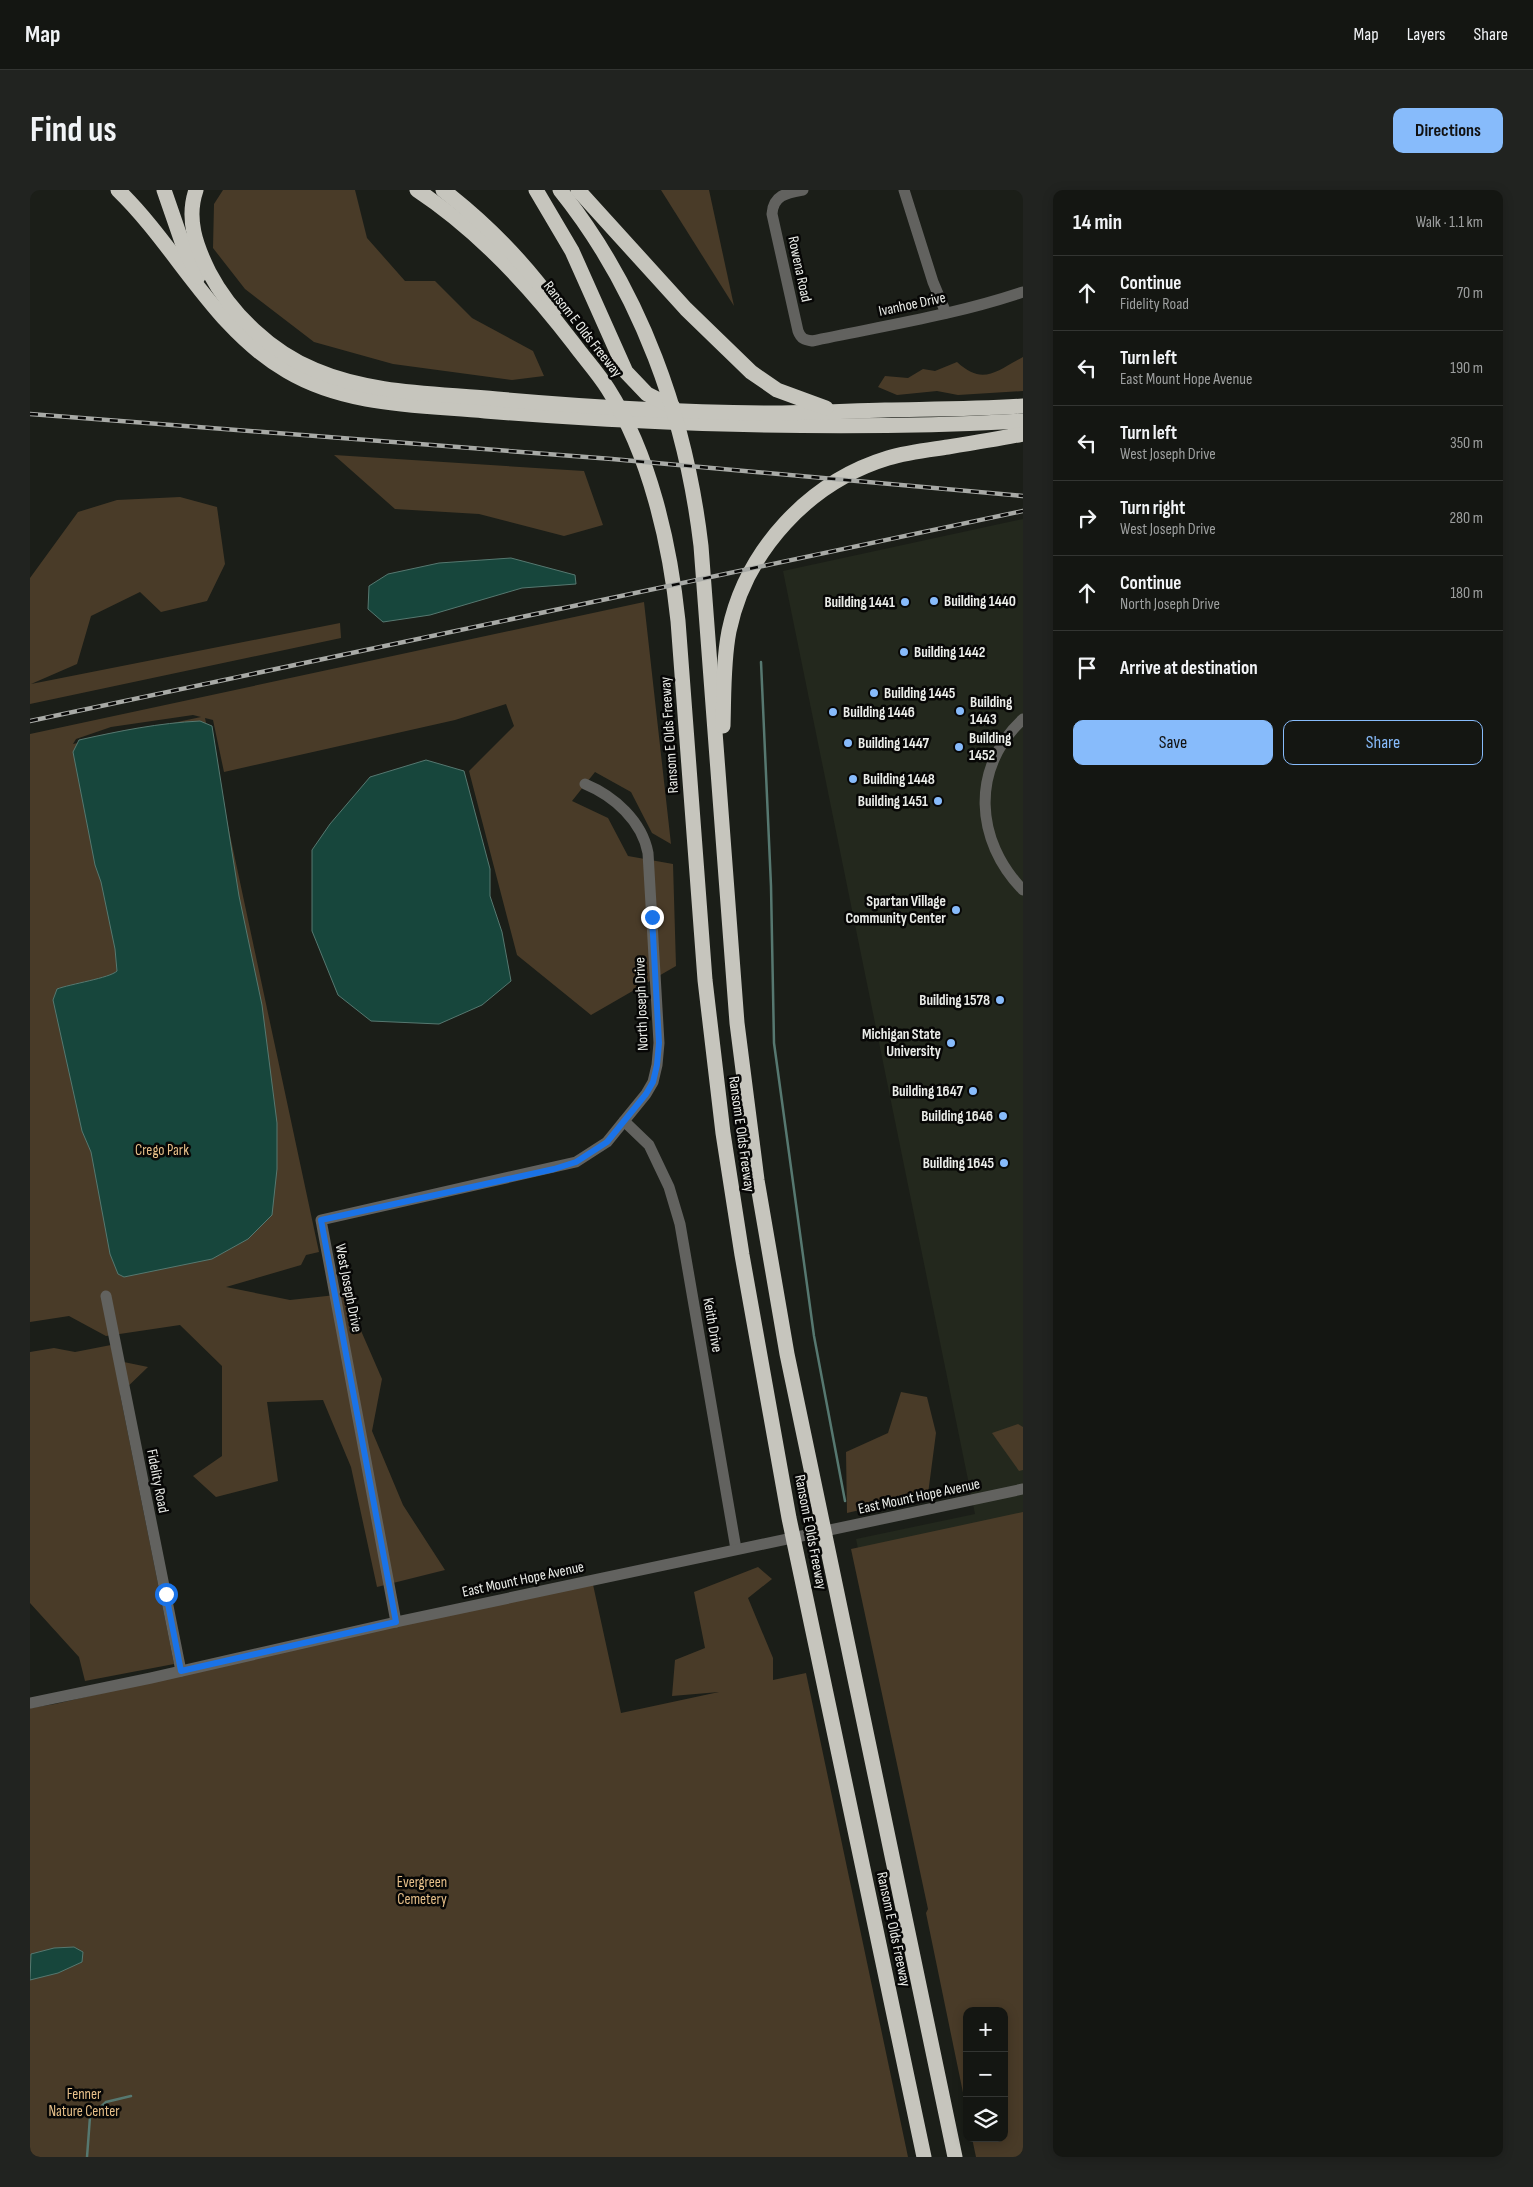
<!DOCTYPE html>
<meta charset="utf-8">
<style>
:root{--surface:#141612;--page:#212320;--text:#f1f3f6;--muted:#9d9f9f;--line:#333532;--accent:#87bbfb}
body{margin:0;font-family:"Sofia Sans Condensed",sans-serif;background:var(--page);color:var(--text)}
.controls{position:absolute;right:15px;bottom:15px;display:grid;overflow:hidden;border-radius:10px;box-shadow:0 2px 12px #0003}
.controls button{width:45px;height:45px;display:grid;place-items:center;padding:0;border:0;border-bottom:1px solid var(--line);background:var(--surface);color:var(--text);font:25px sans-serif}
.stop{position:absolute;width:15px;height:15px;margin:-11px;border:4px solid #1a73e8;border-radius:50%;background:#fff}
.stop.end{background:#1a73e8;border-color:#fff;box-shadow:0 1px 5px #0008}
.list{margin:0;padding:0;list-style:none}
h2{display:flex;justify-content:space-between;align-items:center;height:65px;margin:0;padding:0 20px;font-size:21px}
h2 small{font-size:16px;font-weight:400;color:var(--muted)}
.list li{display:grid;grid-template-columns:32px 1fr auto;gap:15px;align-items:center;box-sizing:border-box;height:75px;padding:0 20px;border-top:1px solid var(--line)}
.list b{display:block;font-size:19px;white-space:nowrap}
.list p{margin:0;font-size:16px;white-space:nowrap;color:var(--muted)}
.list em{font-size:16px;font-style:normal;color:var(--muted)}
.actions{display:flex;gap:10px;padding:15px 20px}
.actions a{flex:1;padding:11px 0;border:1px solid var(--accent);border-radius:10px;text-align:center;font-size:18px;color:var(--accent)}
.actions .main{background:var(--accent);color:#111}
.icon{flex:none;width:28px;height:28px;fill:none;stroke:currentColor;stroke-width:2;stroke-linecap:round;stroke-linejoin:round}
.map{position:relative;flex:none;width:993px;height:1967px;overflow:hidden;border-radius:10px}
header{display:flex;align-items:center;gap:30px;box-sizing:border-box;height:70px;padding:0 25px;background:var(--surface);border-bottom:1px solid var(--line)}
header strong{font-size:24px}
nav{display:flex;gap:28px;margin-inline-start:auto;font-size:18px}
.intro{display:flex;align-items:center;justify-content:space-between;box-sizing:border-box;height:120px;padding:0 30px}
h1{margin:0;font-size:35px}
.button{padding:12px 22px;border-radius:10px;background:var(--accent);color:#111;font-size:18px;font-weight:700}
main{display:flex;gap:30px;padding:0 30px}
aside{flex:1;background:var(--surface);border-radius:10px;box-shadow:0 2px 12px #0003}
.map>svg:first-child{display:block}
.built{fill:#23281d}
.green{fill:#493b28;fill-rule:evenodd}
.water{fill:#17463c;stroke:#567870}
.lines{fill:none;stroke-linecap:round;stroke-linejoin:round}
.stream{stroke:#567870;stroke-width:2.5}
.minor{stroke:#62625f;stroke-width:11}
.highway{stroke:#c6c5bd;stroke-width:15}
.rail-casing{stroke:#a8aaa6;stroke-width:4.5}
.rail{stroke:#070706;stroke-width:2.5;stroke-dasharray:8;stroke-linecap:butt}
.route{stroke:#1a73e8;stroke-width:6}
.poi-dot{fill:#87bbfb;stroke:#070706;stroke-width:2}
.labels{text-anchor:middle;stroke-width:5;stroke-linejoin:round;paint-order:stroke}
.street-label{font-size:15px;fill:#eaece8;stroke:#070706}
.poi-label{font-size:15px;font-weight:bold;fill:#eaece8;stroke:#070706;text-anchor:start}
.park-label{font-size:15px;fill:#e6bf89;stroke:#070706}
</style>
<header>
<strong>Map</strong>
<nav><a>Map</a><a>Layers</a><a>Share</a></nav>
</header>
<div class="intro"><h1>Find us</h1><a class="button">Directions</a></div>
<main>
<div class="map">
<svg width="993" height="1967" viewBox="0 0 993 1967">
<rect width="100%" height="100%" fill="#1b1e18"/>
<polygon class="built" points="993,329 993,1967 974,1948 974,1821 937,1821 937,1878 826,1349 945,1324 753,381"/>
<g class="green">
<polygon points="193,0 325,0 337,48 375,91 405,91 442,128 503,161 514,186 482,190 363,174 284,152 215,99 183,58 184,14"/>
<polygon points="631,0 679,0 704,116"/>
<path d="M993 167V201L928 205 907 201 867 205 848 197 855 186 878 188 893 179 905 181 927 172C953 196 966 181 993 167Z"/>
<polygon points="304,265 554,281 573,335 534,346 449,324 365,319"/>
<polygon points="150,307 187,317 195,374 177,411 131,422 110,402 61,426 47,474 1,494 310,433 311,448 0,514 0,388 48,322 87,310"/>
<path d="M614 412 641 654 622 643 601 602 565 582 542 611 578 628 598 666 643 674 646 776 561 825 487 765 439 581 484 536 476 514 425 530 194 582 183 530 175 528 289 1062 276 1065 271 1075 196 1097 260 1110 315 1104 352 1189 342 1241 373 1315 415 1380 347 1397 321 1277 293 1210 237 1212 248 1291 186 1307 163 1286 192 1266V1176L150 1135 76 1146 39 1126 0 1132V544ZM163 525 171 527 43 554 46 549 81 537Z"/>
<polygon points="81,1155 84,1170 118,1177 90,1204 144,1474 55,1491 49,1467 0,1413 0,1162 24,1158 45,1162"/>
<polygon points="871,1202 897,1207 906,1243 898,1304 817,1323 816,1262 858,1243"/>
<polygon points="988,1234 993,1237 993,1280 989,1281 962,1243"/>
<polygon points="993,1322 993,1967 946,1967 942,1948 974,1948 974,1821 937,1821 937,1922 896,1723 898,1719 821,1359"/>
<polygon points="728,1377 742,1389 718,1408 743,1468 743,1490 776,1483 878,1967 0,1967 0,1518 25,1514 562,1390 591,1523 689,1502 642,1506 645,1470 675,1458 664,1402"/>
</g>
<g class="water">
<polygon points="481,368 545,385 546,394 492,398 400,425 353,432 338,419 339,396 358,384 409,373"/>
<path d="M170 531 182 536 209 706 232 815 247 933V979L242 1025 218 1049 182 1069 94 1087 88 1084 80 1064 61 962 52 941 23 810 27 799C40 794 80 788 87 781L85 759 71 692 65 675 43 562 49 550C89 541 129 533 170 531Z"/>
<polygon points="396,570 434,581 460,679 460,706 472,742 481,791 452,815 409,834 341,831 308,805 282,741 282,660 300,634 340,587"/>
<polygon points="44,1757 53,1762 52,1772 28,1783 0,1790 1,1764 24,1758"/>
</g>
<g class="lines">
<g class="stream">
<polyline points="731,472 741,696 744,853 784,1146 815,1311"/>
<polyline points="57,1967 60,1927 76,1912 101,1906"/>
</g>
<g class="minor">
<path d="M773 0C757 3 743 5 742 24L768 141C771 149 775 150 782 151 853 136 925 125 993 102"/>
<polyline points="874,0 903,92 916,123"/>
<path d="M993 529C940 578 945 651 993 700"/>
<polyline points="594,931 619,955 639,997 650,1034 706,1359"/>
<polyline points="76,1106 151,1481"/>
<path d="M366 1432 291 1030 546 972 577 952 616 904 623 892 627 875 629 853 618 663C612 631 584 606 555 594"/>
<polyline points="0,1513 121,1488 366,1432 993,1299"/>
</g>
<g class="highway">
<path d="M88 0C147 57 184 139 257 181 316 216 388 215 455 221 634 235 814 241 993 231"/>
<polyline points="134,0 153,55 168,87"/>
<path d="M166 0C156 29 166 56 179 82 201 124 241 162 285 180 341 204 406 203 467 209 557 217 646 222 737 223 776 223 816 221 855 220 901 219 947 219 993 216"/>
<path d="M387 0C449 41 499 95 544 154 555 169 568 183 578 199 620 265 640 354 648 431L675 790 693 943 712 1065 759 1328 894 1967"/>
<path d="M413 0C457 34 495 73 527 118"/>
<polyline points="506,0 542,61 596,182 617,204 643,217"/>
<path d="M530 0C611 101 656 228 671 356L707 833 727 990 757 1164 925 1967"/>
<polyline points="548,0 656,119 721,182 747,200 796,218"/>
<path d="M693 536C694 505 693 472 699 441 716 360 779 292 858 268 878 262 898 260 918 257 943 253 968 249 993 244"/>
</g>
<g class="rail-casing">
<g id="rail">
<polyline points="0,224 582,269 993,306"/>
<polyline points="0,531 993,321"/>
</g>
</g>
<use href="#rail" class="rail"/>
</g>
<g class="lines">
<polyline class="route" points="136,1404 151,1481 366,1432 291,1030 524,979 546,972 577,952 616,904 623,892 627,875 629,853 622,727"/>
</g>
<g class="poi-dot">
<circle cx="904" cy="411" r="5"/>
<circle cx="875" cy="412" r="5"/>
<circle cx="874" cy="462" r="5"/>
<circle cx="844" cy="503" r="5"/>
<circle cx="930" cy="521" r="5"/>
<circle cx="803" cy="522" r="5"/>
<circle cx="818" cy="553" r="5"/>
<circle cx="929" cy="557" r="5"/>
<circle cx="823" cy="589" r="5"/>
<circle cx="908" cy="611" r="5"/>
<circle cx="926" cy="720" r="5"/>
<circle cx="970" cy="810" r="5"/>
<circle cx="921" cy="853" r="5"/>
<circle cx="943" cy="901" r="5"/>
<circle cx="973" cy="926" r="5"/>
<circle cx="974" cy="973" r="5"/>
</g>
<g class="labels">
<g class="street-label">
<text transform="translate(770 79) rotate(78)" y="5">Rowena Road</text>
<text transform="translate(882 114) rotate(-12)" y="5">Ivanhoe Drive</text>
<text transform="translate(553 139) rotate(52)" y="5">Ransom E Olds Freeway</text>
<text transform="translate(639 545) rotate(-94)" y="5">Ransom E Olds Freeway</text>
<text transform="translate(611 814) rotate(-92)" y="5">North Joseph Drive</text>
<text transform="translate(712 944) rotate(82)" y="5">Ransom E Olds Freeway</text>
<text transform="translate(319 1098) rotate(79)" y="5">West Joseph Drive</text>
<text transform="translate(683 1135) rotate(80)" y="5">Keith Drive</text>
<text transform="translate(128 1291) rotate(79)" y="5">Fidelity Road</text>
<text transform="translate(889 1306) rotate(-12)" y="5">East Mount Hope Avenue</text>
<text transform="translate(781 1342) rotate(79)" y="5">Ransom E Olds Freeway</text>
<text transform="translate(493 1389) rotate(-12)" y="5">East Mount Hope Avenue</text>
<text transform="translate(864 1739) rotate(78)" y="5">Ransom E Olds Freeway</text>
</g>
<g class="poi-label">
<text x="914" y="416">Building 1440</text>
<text x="865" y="417" text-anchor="end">Building 1441</text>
<text x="884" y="467">Building 1442</text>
<text x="854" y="508">Building 1445</text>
<text x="940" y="517">Building<tspan x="940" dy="17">1443</tspan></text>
<text x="813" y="527">Building 1446</text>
<text x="939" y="553">Building<tspan x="939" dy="17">1452</tspan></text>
<text x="828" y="558">Building 1447</text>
<text x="833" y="594">Building 1448</text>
<text x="898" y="616" text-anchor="end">Building 1451</text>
<text x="916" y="716" text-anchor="end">Spartan Village<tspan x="916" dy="17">Community Center</tspan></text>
<text x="960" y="815" text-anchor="end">Building 1578</text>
<text x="911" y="849" text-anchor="end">Michigan State<tspan x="911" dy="17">University</tspan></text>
<text x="933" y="906" text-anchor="end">Building 1647</text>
<text x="963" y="931" text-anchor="end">Building 1646</text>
<text x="964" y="978" text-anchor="end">Building 1645</text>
</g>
<g class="park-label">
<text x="132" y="965">Crego Park</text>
<text x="392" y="1697">Evergreen<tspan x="392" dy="17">Cemetery</tspan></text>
<text x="54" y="1909">Fenner<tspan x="54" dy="17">Nature Center</tspan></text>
</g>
</g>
</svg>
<div class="controls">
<button>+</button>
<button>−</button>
<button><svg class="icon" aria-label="layers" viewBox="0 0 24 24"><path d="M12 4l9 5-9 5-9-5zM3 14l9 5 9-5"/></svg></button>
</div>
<div class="stop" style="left:136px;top:1404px"></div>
<div class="stop end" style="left:622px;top:727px"></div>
</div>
<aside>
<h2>14 min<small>Walk · 1.1 km</small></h2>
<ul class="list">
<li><svg class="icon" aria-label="ahead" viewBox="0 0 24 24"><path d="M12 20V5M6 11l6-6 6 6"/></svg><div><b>Continue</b><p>Fidelity Road</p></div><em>70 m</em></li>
<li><svg class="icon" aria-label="left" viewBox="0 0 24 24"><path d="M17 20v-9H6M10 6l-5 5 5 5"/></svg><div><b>Turn left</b><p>East Mount Hope Avenue</p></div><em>190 m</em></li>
<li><svg class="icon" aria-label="left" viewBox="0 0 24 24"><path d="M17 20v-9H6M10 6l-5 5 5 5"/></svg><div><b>Turn left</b><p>West Joseph Drive</p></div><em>350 m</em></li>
<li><svg class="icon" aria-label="right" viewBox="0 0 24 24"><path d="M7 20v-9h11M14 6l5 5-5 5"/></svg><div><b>Turn right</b><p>West Joseph Drive</p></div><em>280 m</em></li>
<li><svg class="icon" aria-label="ahead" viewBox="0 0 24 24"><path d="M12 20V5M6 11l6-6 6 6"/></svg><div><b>Continue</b><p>North Joseph Drive</p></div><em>180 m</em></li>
<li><svg class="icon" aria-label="arrive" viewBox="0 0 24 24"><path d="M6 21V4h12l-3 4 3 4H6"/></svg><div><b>Arrive at destination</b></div></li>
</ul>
<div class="actions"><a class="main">Save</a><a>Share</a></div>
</aside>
</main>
